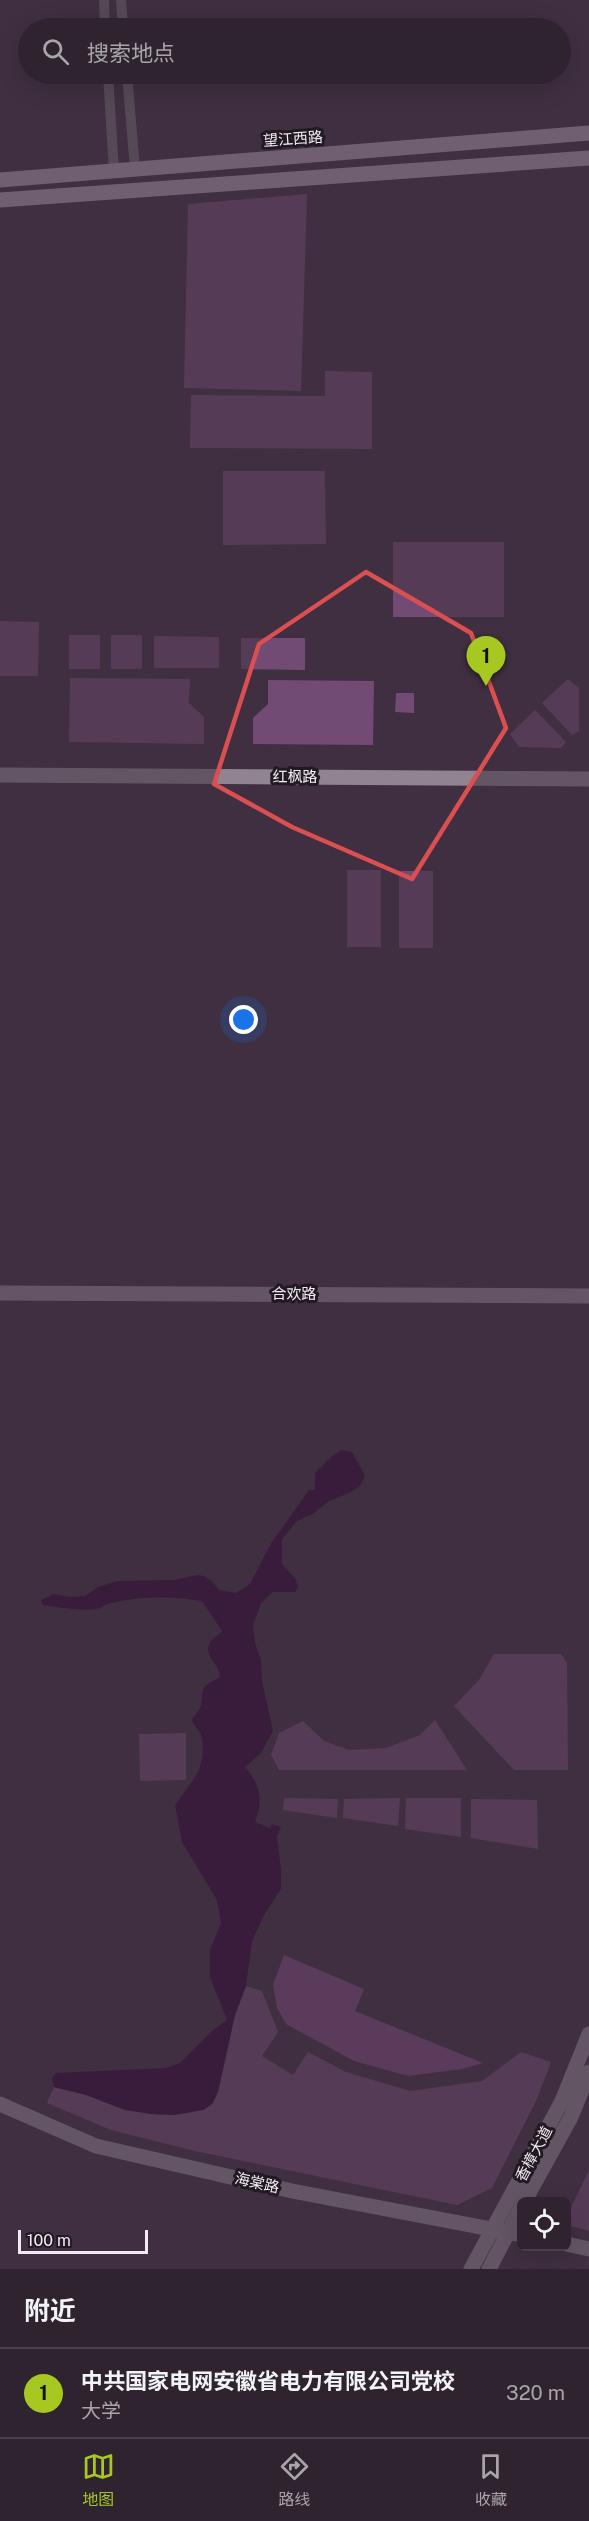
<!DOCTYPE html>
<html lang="zh">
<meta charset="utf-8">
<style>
:root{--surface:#2f2330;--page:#3b2f3c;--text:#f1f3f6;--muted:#a7a4ab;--line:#4a404c;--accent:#a6c820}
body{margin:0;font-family:"Public Sans","Noto Sans SC",sans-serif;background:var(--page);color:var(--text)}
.controls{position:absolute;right:18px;bottom:18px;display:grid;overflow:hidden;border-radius:9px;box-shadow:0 6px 24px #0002}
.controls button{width:54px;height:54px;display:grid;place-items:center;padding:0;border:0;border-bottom:2px solid var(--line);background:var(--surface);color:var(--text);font:30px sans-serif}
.scale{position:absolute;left:18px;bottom:15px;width:130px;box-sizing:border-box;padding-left:6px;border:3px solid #f3e9f3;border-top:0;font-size:16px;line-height:21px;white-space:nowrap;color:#f3e9f3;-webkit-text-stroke:4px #211a22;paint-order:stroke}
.you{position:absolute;left:244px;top:1020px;width:21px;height:21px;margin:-15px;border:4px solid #fff;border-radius:50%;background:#1a73e8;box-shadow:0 0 0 9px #1a73e833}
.badge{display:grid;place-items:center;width:39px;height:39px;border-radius:50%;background:var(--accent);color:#111;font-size:20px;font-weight:700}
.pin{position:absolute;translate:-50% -50px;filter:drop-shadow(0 2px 3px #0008)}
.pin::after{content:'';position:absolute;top:32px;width:21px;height:18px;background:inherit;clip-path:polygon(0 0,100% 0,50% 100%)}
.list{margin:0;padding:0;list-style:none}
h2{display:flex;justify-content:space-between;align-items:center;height:78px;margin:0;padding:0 24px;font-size:26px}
h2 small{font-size:20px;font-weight:400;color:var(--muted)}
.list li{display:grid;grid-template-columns:39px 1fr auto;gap:18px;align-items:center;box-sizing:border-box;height:90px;padding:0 24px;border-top:2px solid var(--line)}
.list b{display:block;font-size:22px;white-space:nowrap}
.list p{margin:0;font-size:20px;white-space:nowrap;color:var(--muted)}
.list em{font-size:20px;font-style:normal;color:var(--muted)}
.icon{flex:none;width:33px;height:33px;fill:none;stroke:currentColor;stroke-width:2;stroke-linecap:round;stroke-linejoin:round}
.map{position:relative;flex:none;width:589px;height:2269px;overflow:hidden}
.search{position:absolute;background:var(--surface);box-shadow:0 6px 24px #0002;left:18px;right:18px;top:18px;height:66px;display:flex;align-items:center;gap:15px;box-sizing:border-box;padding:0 21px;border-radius:33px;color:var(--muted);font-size:22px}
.sheet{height:168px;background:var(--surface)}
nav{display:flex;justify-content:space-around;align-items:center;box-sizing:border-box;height:84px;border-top:2px solid var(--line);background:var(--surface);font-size:16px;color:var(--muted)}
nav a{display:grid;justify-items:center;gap:3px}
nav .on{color:var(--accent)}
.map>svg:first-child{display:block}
.green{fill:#714b73}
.forest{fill:#7a4a7d}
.water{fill:#320636}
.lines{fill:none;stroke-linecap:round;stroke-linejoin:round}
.street{stroke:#706870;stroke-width:10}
.secondary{stroke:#918491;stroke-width:15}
.primary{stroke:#aa9aaa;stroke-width:15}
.marked{fill:none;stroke:#dc4f51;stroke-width:4.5;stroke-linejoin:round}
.labels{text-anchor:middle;stroke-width:6;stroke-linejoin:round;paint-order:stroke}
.street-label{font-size:15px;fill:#f3e9f3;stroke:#211a22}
</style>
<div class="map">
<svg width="589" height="2269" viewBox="0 0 589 2269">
<rect width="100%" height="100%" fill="#3f2f40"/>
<g class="green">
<polygon points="307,194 301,391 184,388 188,204"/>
<polygon points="325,371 372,372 372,449 190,448 191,395 325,396"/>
<polygon points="223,471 325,471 326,544 223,545"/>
<rect x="393" y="542" width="111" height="75"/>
<polygon points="0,621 39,622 38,676 0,676"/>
<rect x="69" y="635" width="31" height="34"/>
<rect x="111" y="635" width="31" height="34"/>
<polygon points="154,636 219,637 219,668 154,668"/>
<polygon points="241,638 305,638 305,670 241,669"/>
<polygon points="70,678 190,679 189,703 204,717 204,744 69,742"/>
<polygon points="568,679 579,688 579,731 572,735 542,703"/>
<polygon points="268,680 374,681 373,745 253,744 253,718 268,704"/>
<polygon points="396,693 414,693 414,713 395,712"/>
<polygon points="535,710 566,742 561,748 519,747 510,734"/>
<rect x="347" y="870" width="34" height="77"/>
<rect x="399" y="871" width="34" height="77"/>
<polygon points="494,1654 561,1654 567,1663 568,1770 514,1770 454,1706 479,1680"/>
<polygon points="435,1720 467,1770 279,1770 271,1755 279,1733 303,1721 324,1741 349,1750 386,1748 420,1735"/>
<polygon points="186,1733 186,1780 140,1781 139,1734"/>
<polygon points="284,1798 338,1799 337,1818 283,1810"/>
<polygon points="400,1798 398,1826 343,1818 344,1799"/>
<polygon points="406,1798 461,1798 461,1837 405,1829"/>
<polygon points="471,1799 537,1800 538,1849 471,1838"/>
<polygon points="246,1986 262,1991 278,2032 262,2056 293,2075 308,2052 346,2072 410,2091 482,2081 521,2052 551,2062 537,2099 492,2188 457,2205 195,2151 111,2130 47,2103 54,2087 86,2095 125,2110 151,2114 174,2115 218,2092 235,2015"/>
<polygon points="589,2170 589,2231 567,2225 567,2216"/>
</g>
<polygon class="forest" points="284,1955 364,1989 355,2011 483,2063 462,2069 408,2076 354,2061 286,2024 277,2008 273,1985"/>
<path class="water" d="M342 1450 352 1452 365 1476 359 1487 349 1493 329 1501 313 1514 297 1521 282 1539V1564L295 1578 298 1587 295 1592H273L261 1603 253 1626 255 1643 261 1660 262 1681 273 1731 261 1753 245 1767C260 1785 264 1799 255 1822L270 1828 272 1824 281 1827 277 1836 281 1869V1889L264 1915 252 1941 246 1986 235 2015 218 2092 213 2103 204 2110 174 2115 151 2114 125 2110 86 2095 54 2087 52 2078 56 2073 165 2068 180 2063 213 2030 227 2020 210 1977V1950L221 1923 217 1900 182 1842 175 1805C193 1780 208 1767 201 1735 199 1728 192 1726 192 1718 208 1705 198 1693 206 1685 210 1682 216 1680 220 1677 220 1665 204 1656 209 1645 211 1638 219 1636 222 1631L202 1601C173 1596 137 1596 108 1604 103 1606 99 1609 95 1609 77 1611 59 1607 43 1605L41 1600 54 1594 70 1597 85 1596 98 1587 117 1581 174 1580 197 1575 204 1576 212 1581 219 1590 236 1593 250 1584 270 1545 309 1490H315V1473L333 1455Z"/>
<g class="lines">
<g class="street">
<polyline points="104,0 105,28"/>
<polyline points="121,0 123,28"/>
<polyline points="108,74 114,171"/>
<polyline points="127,74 135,169"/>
</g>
<g class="secondary">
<polyline points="0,775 589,779"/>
<polyline points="0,1293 589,1296"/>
<polyline points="0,2104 96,2146 292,2191 522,2235"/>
<polyline points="524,2202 571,2117 589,2072"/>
<polyline points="566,2244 589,2249"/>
<polyline points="471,2269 562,2101 589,2034"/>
<polyline points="489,2269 522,2206"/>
</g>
<g class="primary">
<polyline points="0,180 589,133"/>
<polyline points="0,200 589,158"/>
</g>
</g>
<path d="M0 0H589V2269H0ZM366 572 471 633 506 728 412 879 292 827 214 784 259 644Z" fill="#3f2f40" fill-opacity=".55" fill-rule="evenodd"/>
<path class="marked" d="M366 572 471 633 506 728 412 879 292 827 214 784 259 644Z"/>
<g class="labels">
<g class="street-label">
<text transform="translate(293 139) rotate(-4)" y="5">望江西路</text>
<text x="295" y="782">红枫路</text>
<text x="294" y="1299">合欢路</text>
<text transform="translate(534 2154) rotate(-62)" y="5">香樟大道</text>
<text transform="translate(257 2183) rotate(13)" y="5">海棠路</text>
</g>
</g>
</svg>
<div class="controls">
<button><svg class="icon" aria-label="locate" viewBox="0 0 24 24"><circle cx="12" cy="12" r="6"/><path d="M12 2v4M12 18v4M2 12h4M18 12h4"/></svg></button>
</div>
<div class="scale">100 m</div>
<div class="you"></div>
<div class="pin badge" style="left:486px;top:686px">1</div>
<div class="search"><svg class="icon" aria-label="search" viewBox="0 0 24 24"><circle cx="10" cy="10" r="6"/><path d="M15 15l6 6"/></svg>搜索地点</div>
</div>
<section class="sheet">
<h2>附近<small></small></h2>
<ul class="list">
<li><span class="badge">1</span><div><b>中共国家电网安徽省电力有限公司党校</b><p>大学</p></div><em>320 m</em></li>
</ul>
</section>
<nav>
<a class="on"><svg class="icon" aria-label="map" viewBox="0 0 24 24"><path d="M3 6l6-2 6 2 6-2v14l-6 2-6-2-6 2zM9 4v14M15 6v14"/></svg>地图</a>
<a><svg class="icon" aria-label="directions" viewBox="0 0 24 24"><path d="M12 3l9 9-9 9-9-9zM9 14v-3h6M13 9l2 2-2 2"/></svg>路线</a>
<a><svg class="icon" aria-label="saved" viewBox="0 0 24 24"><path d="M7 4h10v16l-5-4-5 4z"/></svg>收藏</a>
</nav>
